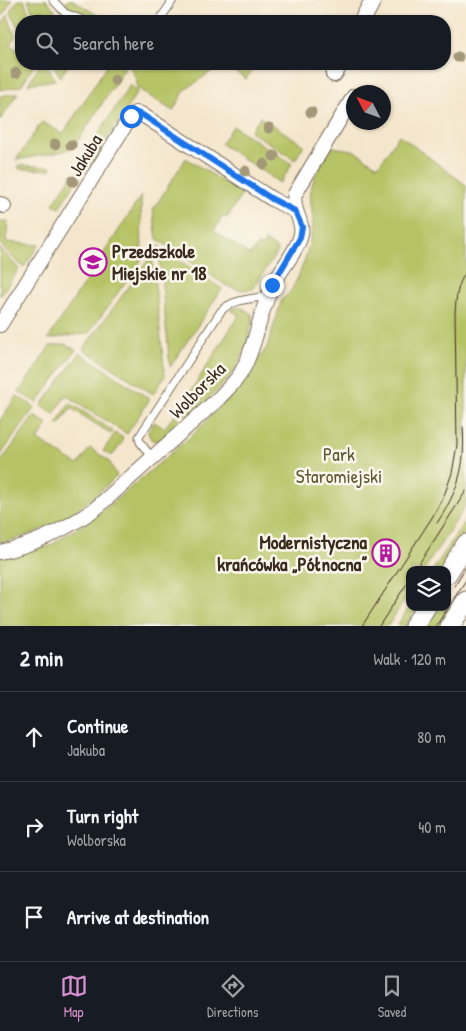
<!DOCTYPE html>
<meta charset="utf-8">
<style>
:root{--surface:#171b24;--page:#242831;--text:#f1f3f6;--muted:#9ea1a6;--line:#363941;--accent:#d690ce}
body{margin:0;font-family:"Patrick Hand",sans-serif;background:var(--page);color:var(--text)}
.controls{position:absolute;right:15px;bottom:15px;display:grid;overflow:hidden;border-radius:10px;box-shadow:0 1px 4px #0004}
.controls button{width:45px;height:45px;display:grid;place-items:center;padding:0;border:0;border-bottom:1px solid var(--line);background:var(--surface);color:var(--text);font:25px sans-serif}
.compass{position:absolute;left:346px;top:85px;width:45px;height:45px;border-radius:50%;background:var(--surface);box-shadow:0 1px 4px #0004;rotate:311deg}
.stop{position:absolute;width:15px;height:15px;margin:-11px;border:4px solid #1a73e8;border-radius:50%;background:#fff}
.stop.end{background:#1a73e8;border-color:#fff;box-shadow:0 1px 5px #0008}
.list{margin:0;padding:0;list-style:none}
h2{display:flex;justify-content:space-between;align-items:center;height:65px;margin:0;padding:0 20px;font-size:21px}
h2 small{font-size:16px;font-weight:400;color:var(--muted)}
.list li{display:grid;grid-template-columns:32px 1fr auto;gap:15px;align-items:center;box-sizing:border-box;height:90px;padding:0 20px;border-top:1px solid var(--line)}
.list b{display:block;font-size:19px;white-space:nowrap}
.list p{margin:0;font-size:16px;white-space:nowrap;color:var(--muted)}
.list em{font-size:16px;font-style:normal;color:var(--muted)}
.icon{flex:none;width:28px;height:28px;fill:none;stroke:currentColor;stroke-width:2;stroke-linecap:round;stroke-linejoin:round}
.map{position:relative;flex:none;width:466px;height:626px;overflow:hidden}
.search{position:absolute;background:var(--surface);box-shadow:0 1px 4px #0004;left:15px;right:15px;top:15px;height:55px;display:flex;align-items:center;gap:12px;box-sizing:border-box;padding:0 18px;border-radius:20px;color:var(--muted);font-size:19px}
.sheet{height:335px;background:var(--surface)}
nav{display:flex;justify-content:space-around;align-items:center;box-sizing:border-box;height:70px;border-top:1px solid var(--line);background:var(--surface);font-size:14px;color:var(--muted)}
nav a{display:grid;justify-items:center;gap:2px}
nav .on{color:var(--accent)}
.map>svg:first-child{display:block}
.green{fill:#b5c365;stroke:#787642}
.lines{fill:none;stroke-linecap:round;stroke-linejoin:round}
.service-casing{stroke:#7c6c5b;stroke-width:9}
.minor-casing{stroke:#7c6c5b;stroke-width:16}
.tertiary-casing{stroke:#7c6c5b;stroke-width:18}
.secondary-casing{stroke:#7c6c5b;stroke-width:21}
.service{stroke:#fff;stroke-width:7}
.minor{stroke:#fff;stroke-width:14}
.tertiary{stroke:#fff;stroke-width:16}
.secondary{stroke:#fff;stroke-width:19}
.tram{stroke:#3b2a1e;stroke-width:1}
.tree{fill:#a39878}
.route{stroke:#1a73e8;stroke-width:6}
.labels{text-anchor:middle;stroke-width:5;stroke-linejoin:round;paint-order:stroke}
.street-label{font-size:19px;fill:#3b2a1e;stroke:#fbf7ec}
.poi-label{font-size:19px;font-weight:bold;fill:#3b2a1e;stroke:#fbf7ec;text-anchor:start}
.park-label{font-size:19px;fill:#605833;stroke:#fbf7ec}
</style>
<div class="map">
<svg width="466" height="626" viewBox="0 0 466 626">
<rect width="100%" height="100%" fill="#fbf7ec"/>
<filter id="ink" filterUnits="userSpaceOnUse"><feTurbulence type="fractalNoise" baseFrequency=".02" numOctaves="2"/><feDisplacementMap in="SourceGraphic" scale="10" xChannelSelector="R" yChannelSelector="G"/><feConvolveMatrix kernelMatrix="1 2 1 2 8 2 1 2 1" color-interpolation-filters="sRGB"/></filter>
<filter id="wash" filterUnits="userSpaceOnUse"><feTurbulence type="fractalNoise" baseFrequency=".0096" numOctaves="4" result="noise"/><feDisplacementMap in="SourceGraphic" scale="20" xChannelSelector="R" yChannelSelector="G"/><feGaussianBlur stdDeviation="1.12" result="paint"/><feColorMatrix in="noise" values="0 0 0 0 0 0 0 0 0 0 0 0 0 0 0 0 0 1.4 0 .05"/><feComposite in="paint" operator="in"/></filter>
<g filter="url(#wash)">
<rect width="100%" height="100%" fill="#f4e6cc"/>
<g class="green">
<polygon points="0,0 12,0 0,20"/>
<polygon points="18,0 24,0 32,21 21,21 21,34 10,11"/>
<polygon points="28,0 47,0 56,12 54,16 43,10 36,21"/>
<polygon points="68,0 73,0 100,17 96,21 79,11 68,9 64,6"/>
<polygon points="8,15 15,36 11,44 21,51 21,64 35,64 21,86 0,90 0,27"/>
<polygon points="40,64 47,64 55,80 28,84"/>
<polygon points="53,64 69,64 60,77"/>
<polygon points="108,64 118,64 125,68 74,147 61,152 16,160 42,122 63,134"/>
<polygon points="144,64 257,64 246,79 230,68 212,71 185,90 173,111 137,88 136,79 129,65"/>
<polygon points="130,85 138,91 89,168 80,162"/>
<polygon points="18,93 0,120 0,96"/>
<polygon points="260,117 304,145 295,160 250,131"/>
<polygon points="233,126 292,164 280,183 221,144"/>
<path d="M399 135 466 185V502L463 510 424 570H410V592L388 626H0V557L50 546 104 510 196 432 248 375 267 347 282 299C296 295 313 238 313 223 313 211 308 196 312 185 316 172 325 159 331 147L353 150 376 165H379Z"/>
<polygon points="186,158 242,194 227,218 223,216 214,231 250,255 258,244 262,247 265,241 276,248 277,252 253,289 241,290 227,286 157,239 153,210"/>
<polygon points="19,165 51,167 51,170 19,169"/>
<polygon points="72,175 78,178 59,208 53,204"/>
<polygon points="141,196 142,259 89,333 48,339"/>
<polygon points="8,221 6,242 39,245 24,267 16,261 0,244 0,222"/>
<polygon points="158,246 222,289 170,367"/>
<polygon points="0,248 19,269 0,296"/>
<polygon points="152,255 165,376 153,394 83,349"/>
<path d="M236 307 242 308 252 314 253 319C250 331 247 345 242 357 230 382 207 400 187 417L179 410 239 315 231 310Z"/>
<polygon points="65,344 76,350 37,403 19,392 50,346"/>
<polygon points="80,353 150,399 127,434 66,395 54,414 41,406"/>
<polygon points="17,396 35,407 0,456 0,420"/>
<polygon points="70,403 113,431 111,434 71,408 59,425 57,423"/>
<polygon points="175,415 182,422 161,440 154,441 149,436 148,431 154,422 164,428"/>
<path d="M34 416 48 424 38 440 78 465 90 448 109 461 117 476C81 510 49 532 0 543V463Z"/>
<polygon points="115,433 122,437 123,441 113,455 110,455 103,451"/>
<polygon points="466,519 466,531 441,570 433,570"/>
<polygon points="410,606 417,607 405,626 397,626"/>
<polygon points="435,607 447,607 450,609 439,626 423,626"/>
</g>
</g>
<g filter="url(#ink)">
<g class="lines">
<g class="service-casing">
<g id="service">
<polyline points="53,0 65,13 86,21"/>
<polyline points="159,21 173,0"/>
<path d="M152 458 140 442 139 437 221 311C232 299 252 299 267 296"/>
</g>
</g>
<g class="minor-casing">
<g id="minor">
<polyline points="0,204 4,206"/>
<polyline points="0,325 131,116 135,113 141,114 272,199 295,211"/>
<path d="M0 552C34 545 66 529 95 509L217 400C225 391 236 382 242 371 257 344 259 312 273 284 280 271 299 248 301 234 304 221 291 210 295 194L354 96"/>
</g>
</g>
<g class="tertiary-casing">
<g id="tertiary">
<polyline points="362,21 373,0"/>
<polyline points="334,74 340,64"/>
</g>
</g>
<g class="secondary-casing">
<g id="secondary">
<polyline points="447,574 466,544"/>
<polyline points="414,626 426,607"/>
<polyline points="450,626 466,601"/>
</g>
</g>
<use href="#service" class="service"/>
<use href="#minor" class="minor"/>
<use href="#tertiary" class="tertiary"/>
<use href="#secondary" class="secondary"/>
<g class="tram">
<path d="M437 523C458 491 466 467 463 427"/>
<polyline points="415,570 466,491"/>
<polyline points="454,586 466,567"/>
<path d="M362 626 433 516 445 493 452 473 457 445 455 313C456 299 457 284 466 272"/>
<polyline points="379,626 410,579"/>
<polyline points="436,626 466,580"/>
</g>
</g>
<g class="tree">
<circle cx="458" cy="57" r="5.5"/>
<circle cx="16" cy="73" r="5.5"/>
<circle cx="115" cy="80" r="5.5"/>
<circle cx="311" cy="112" r="5.5"/>
<circle cx="269" cy="128" r="5.5"/>
<circle cx="55" cy="144" r="5.5"/>
<circle cx="71" cy="145" r="5.5"/>
<circle cx="97" cy="147" r="5.5"/>
<circle cx="274" cy="156" r="5.5"/>
<circle cx="264" cy="164" r="5.5"/>
<circle cx="245" cy="171" r="5.5"/>
<circle cx="73" cy="181" r="5.5"/>
</g>
</g>
<g class="lines" filter="url(#ink)">
<polyline class="route" points="131,116 135,113 141,114 272,199 295,211 302,227 300,238 272,285"/>
</g>
<defs>
<g id="school-ring" transform="scale(1.4375)"><circle r="9.5" fill="#fbf7ec" stroke="#b5179e" stroke-width="1.5"/><path d="M0-5L7-2L0 1L-7-2ZM-4 1L0 2.5L4 1V4Q0 6-4 4Z" fill="#b5179e"/></g>
<g id="building-ring" transform="scale(1.4375)"><circle r="9.5" fill="#fbf7ec" stroke="#b5179e" stroke-width="1.5"/><path d="M-4-6H4V6H1V3H-1V6H-4ZM-2.5-4.3h1.7v1.8h-1.7ZM.8-4.3h1.7v1.8H.8ZM-2.5-1h1.7V.8h-1.7ZM.8-1h1.7V.8H.8Z" fill="#b5179e"/></g>
</defs>
<g fill-rule="evenodd">
<use href="#school-ring" x="93" y="262"/>
<use href="#building-ring" x="386" y="553"/>
</g>
<g class="labels">
<g class="street-label">
<text transform="translate(85 155) rotate(-58)" y="7">Jakuba</text>
<text transform="translate(197 390) rotate(-45)" y="7">Wolborska</text>
</g>
<g class="poi-label">
<text x="112" y="258">Przedszkole<tspan x="112" dy="22">Miejskie nr 18</tspan></text>
<text x="367" y="549" text-anchor="end">Modernistyczna<tspan x="367" dy="22">krańcówka „Północna”</tspan></text>
</g>
<g class="park-label">
<text x="339" y="461">Park<tspan x="339" dy="22">Staromiejski</tspan></text>
</g>
</g>
</svg>
<div class="controls">
<button><svg class="icon" aria-label="layers" viewBox="0 0 24 24"><path d="M12 4l9 5-9 5-9-5zM3 14l9 5 9-5"/></svg></button>
</div>
<svg class="compass" viewBox="-18 -18 36 36"><path d="M0-13l5 13h-10z" fill="#e53935"/><path d="M0 13l5-13h-10z" fill="#9ea1a6"/></svg>
<div class="stop" style="left:131px;top:116px"></div>
<div class="stop end" style="left:272px;top:285px"></div>
<div class="search"><svg class="icon" aria-label="search" viewBox="0 0 24 24"><circle cx="10" cy="10" r="6"/><path d="M15 15l6 6"/></svg>Search here</div>
</div>
<section class="sheet">
<h2>2 min<small>Walk · 120 m</small></h2>
<ul class="list">
<li><svg class="icon" aria-label="ahead" viewBox="0 0 24 24"><path d="M12 20V5M6 11l6-6 6 6"/></svg><div><b>Continue</b><p>Jakuba</p></div><em>80 m</em></li>
<li><svg class="icon" aria-label="right" viewBox="0 0 24 24"><path d="M7 20v-9h11M14 6l5 5-5 5"/></svg><div><b>Turn right</b><p>Wolborska</p></div><em>40 m</em></li>
<li><svg class="icon" aria-label="arrive" viewBox="0 0 24 24"><path d="M6 21V4h12l-3 4 3 4H6"/></svg><div><b>Arrive at destination</b></div></li>
</ul>
</section>
<nav>
<a class="on"><svg class="icon" aria-label="map" viewBox="0 0 24 24"><path d="M3 6l6-2 6 2 6-2v14l-6 2-6-2-6 2zM9 4v14M15 6v14"/></svg>Map</a>
<a><svg class="icon" aria-label="directions" viewBox="0 0 24 24"><path d="M12 3l9 9-9 9-9-9zM9 14v-3h6M13 9l2 2-2 2"/></svg>Directions</a>
<a><svg class="icon" aria-label="saved" viewBox="0 0 24 24"><path d="M7 4h10v16l-5-4-5 4z"/></svg>Saved</a>
</nav>
